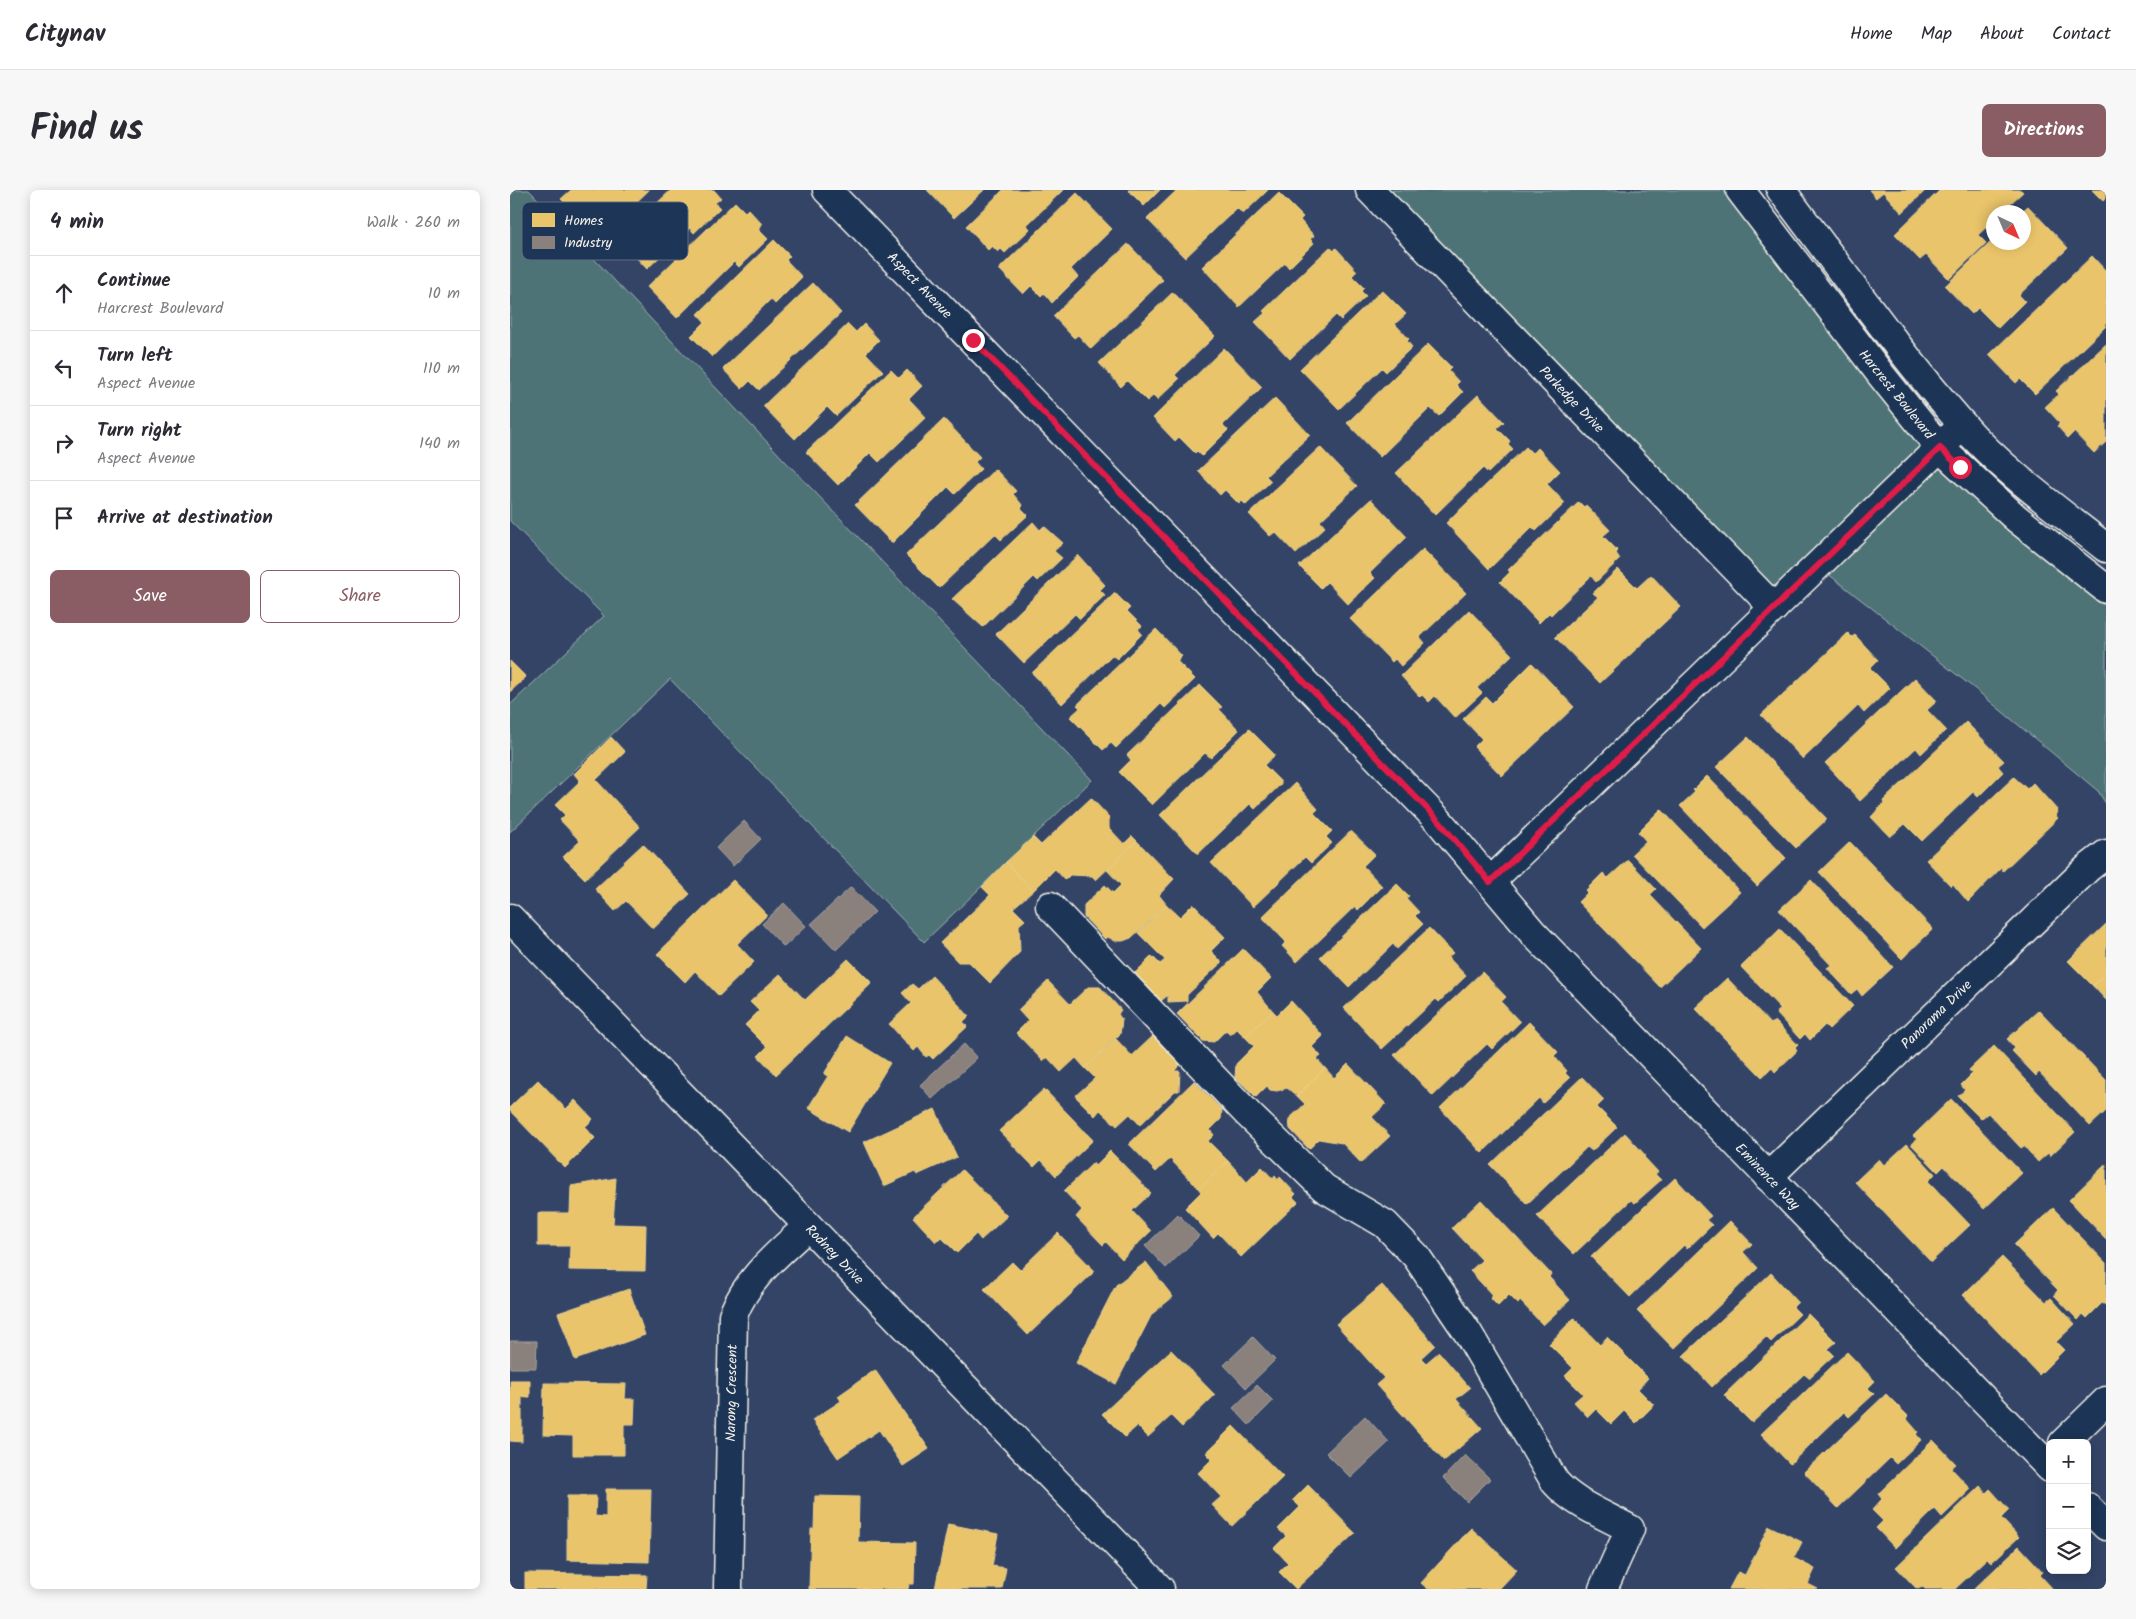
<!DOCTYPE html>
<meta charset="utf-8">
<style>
:root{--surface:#fff;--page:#f7f7f7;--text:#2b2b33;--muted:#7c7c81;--line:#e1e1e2;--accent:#8a5d65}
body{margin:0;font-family:Kalam,sans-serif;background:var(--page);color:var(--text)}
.controls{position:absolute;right:15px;bottom:15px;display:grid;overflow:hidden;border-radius:8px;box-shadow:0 2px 12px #0003}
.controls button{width:45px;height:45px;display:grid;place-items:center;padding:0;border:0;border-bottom:1px solid var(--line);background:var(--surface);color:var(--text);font:25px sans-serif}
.compass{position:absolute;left:1476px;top:15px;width:45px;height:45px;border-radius:50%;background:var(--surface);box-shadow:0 2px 12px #0003;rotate:136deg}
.stop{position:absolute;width:15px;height:15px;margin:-11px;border:4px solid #e11d48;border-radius:50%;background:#fff}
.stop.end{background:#e11d48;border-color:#fff;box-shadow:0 1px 5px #0008}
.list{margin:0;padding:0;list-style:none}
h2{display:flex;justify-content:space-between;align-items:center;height:65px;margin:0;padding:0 20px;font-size:21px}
h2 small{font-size:16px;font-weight:400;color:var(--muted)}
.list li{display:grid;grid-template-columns:32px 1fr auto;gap:15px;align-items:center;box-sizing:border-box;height:75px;padding:0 20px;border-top:1px solid var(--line)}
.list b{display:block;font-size:19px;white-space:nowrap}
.list p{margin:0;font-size:16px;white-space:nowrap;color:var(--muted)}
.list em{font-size:16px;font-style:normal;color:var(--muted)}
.actions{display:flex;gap:10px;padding:15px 20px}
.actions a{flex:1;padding:11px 0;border:1px solid var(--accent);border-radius:8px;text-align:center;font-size:18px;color:var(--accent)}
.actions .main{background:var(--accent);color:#fff}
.icon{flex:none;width:28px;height:28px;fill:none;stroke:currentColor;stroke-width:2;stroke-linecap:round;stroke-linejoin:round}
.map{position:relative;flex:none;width:1596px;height:1399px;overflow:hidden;border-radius:8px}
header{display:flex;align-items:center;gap:30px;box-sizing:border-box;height:70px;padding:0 25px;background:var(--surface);border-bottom:1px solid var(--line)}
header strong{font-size:24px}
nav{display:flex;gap:28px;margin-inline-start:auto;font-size:18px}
.intro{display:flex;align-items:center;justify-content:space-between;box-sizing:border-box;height:120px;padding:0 30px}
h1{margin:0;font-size:35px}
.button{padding:12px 22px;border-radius:8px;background:var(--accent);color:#fff;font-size:18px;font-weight:700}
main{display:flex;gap:30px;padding:0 30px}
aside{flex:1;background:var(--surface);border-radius:8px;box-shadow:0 2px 12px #0003}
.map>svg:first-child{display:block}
.green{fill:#4d7376;stroke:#a0b2af}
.homes{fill:#e9c46a;stroke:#ecd290}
.industry{fill:#8a817c;stroke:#aaa39c}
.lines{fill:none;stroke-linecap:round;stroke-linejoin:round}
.minor-casing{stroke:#f4f1e8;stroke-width:31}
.minor{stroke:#1d3557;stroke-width:28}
.route{stroke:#e11d48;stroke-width:6}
.labels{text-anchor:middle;stroke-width:5;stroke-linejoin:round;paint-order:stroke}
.street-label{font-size:14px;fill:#f4f1e8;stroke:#1d3557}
.key{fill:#1d3557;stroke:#5e6d82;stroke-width:1}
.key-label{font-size:14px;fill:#f4f1e8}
</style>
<header>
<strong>Citynav</strong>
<nav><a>Home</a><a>Map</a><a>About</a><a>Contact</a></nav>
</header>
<div class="intro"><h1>Find us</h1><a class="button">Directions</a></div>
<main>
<aside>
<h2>4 min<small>Walk · 260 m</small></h2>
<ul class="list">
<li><svg class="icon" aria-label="ahead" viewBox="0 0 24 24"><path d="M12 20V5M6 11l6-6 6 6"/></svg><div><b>Continue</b><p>Harcrest Boulevard</p></div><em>10 m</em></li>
<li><svg class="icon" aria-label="left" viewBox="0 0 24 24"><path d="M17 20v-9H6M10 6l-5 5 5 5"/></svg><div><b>Turn left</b><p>Aspect Avenue</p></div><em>110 m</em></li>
<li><svg class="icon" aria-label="right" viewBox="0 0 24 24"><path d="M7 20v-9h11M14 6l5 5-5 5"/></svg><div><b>Turn right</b><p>Aspect Avenue</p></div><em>140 m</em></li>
<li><svg class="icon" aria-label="arrive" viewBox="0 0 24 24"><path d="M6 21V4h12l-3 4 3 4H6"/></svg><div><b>Arrive at destination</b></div></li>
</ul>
<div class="actions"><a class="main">Save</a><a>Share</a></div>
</aside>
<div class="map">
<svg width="1596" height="1399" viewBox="0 0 1596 1399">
<rect width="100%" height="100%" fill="#334467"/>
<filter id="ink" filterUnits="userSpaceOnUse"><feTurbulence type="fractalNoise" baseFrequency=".02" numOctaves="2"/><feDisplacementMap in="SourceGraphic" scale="10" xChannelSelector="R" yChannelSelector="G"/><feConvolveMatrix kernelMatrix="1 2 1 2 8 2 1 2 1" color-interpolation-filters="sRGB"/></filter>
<g filter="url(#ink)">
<g class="green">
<polygon points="6,0 19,0 277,273 582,590 414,752 160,489 0,642 0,515 94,426 0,331 0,5"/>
<polygon points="860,0 1230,0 1372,186 1596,400 1596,614 1588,601 1465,499 1308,376 1264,418"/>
</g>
<g class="homes">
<polygon points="61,0 139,0 89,48 51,9"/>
<polygon points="161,0 204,0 211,8 205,13 210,18 184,43 180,38 137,79 109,49"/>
<polygon points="417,0 474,0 444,28"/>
<polygon points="493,0 553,0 517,35 520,39 495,63 491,59 488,62 482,56 478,60 456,36"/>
<polygon points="618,0 650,0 634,16"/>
<polygon points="667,0 758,0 733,24 727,18 675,68 637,29"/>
<polygon points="1359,0 1416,0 1392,23 1373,2 1366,8"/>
<polygon points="1430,0 1511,0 1513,2 1491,22 1484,22 1484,30 1468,45 1476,53 1439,89 1416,65 1410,70 1385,44"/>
<polygon points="1582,0 1596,0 1596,8 1593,11"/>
<polygon points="567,3 602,39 561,79 568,87 542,113 534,103 531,106 521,96 513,104 489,79"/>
<polygon points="769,3 793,27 790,30 804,46 800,49 804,53 779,78 775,73 729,117 692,77"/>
<polygon points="225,12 235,22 238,19 252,34 248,39 258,49 229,77 224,72 167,128 137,97"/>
<polygon points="1518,16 1558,58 1509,105 1515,111 1488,138 1468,118 1462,124 1435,96 1484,49 1484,52 1514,52 1514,22 1511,22"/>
<polygon points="264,50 280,66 276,70 292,87 265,114 261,109 202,167 181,146 195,132 188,124"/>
<polygon points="618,54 653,90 581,159 568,145 564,148 543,126"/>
<polygon points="820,57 824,61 826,58 847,81 842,86 854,98 851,101 856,106 831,130 826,125 780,169 745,132 755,123 753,121"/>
<polygon points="1582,66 1596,81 1596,136 1525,204 1510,189 1506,193 1479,165"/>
<polygon points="303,93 331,123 249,200 240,191 232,199 213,179"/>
<polygon points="872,100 896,124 885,134 899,149 897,151 902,157 876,182 872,178 829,219 790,179"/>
<polygon points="663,102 705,146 665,185 669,189 647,210 643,206 637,211 617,191 611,197 589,173"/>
<polygon points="338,134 346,142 354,134 369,150 356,163 373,181 326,226 317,217 285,249 253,216"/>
<polygon points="918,154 941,177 938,180 949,192 946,195 953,202 929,226 920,218 870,267 837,233"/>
<polygon points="1596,154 1596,252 1584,263 1564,242 1558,248 1547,236 1550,233 1535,217 1549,204 1546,201"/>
<polygon points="714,158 752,197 713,235 718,240 692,266 687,261 685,263 669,247 665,251 643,228"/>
<polygon points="381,180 389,188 397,180 412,196 399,209 416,227 369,272 360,263 328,295 296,262"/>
<polygon points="968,205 994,232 987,238 1000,251 998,254 1003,259 978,283 973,278 925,325 886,283"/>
<polygon points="765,208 800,245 756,286 761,291 736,315 732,311 729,314 715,300 710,305 688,281"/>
<polygon points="434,229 470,267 465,272 471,279 445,304 438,297 382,353 345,315"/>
<polygon points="810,257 847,296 810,331 815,337 786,364 765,342 760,346 739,324"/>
<polygon points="1016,257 1022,263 1028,258 1050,281 1037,294 1055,313 1026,341 1022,337 979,379 936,333"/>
<polygon points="485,279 506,301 503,304 513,316 511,318 518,325 491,350 485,344 429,398 396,365"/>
<polygon points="861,309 897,347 860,383 865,388 838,414 817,392 811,398 789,376"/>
<polygon points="1069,312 1074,317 1076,315 1100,340 1093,346 1108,361 1106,363 1110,369 1086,392 1081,386 1041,425 1039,423 1029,433 990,392 1000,382 998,380"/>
<polygon points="523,332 530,340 534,336 553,353 544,361 552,368 528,391 524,387 473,437 442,409"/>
<polygon points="913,359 956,403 910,447 915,453 891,476 885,469 882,472 840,429"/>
<polygon points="568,365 595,395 590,400 595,405 570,429 565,424 514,473 486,444"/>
<polygon points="1108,379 1127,398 1141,385 1171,417 1090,493 1045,447 1088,407 1083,403"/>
<polygon points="605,403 620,418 617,421 632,436 628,439 632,444 607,469 602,465 552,514 522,483"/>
<polygon points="959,420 1002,465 967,498 972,503 945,528 925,506 919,512 912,505 910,507 891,486"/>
<polygon points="646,439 672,466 667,471 685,489 655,518 651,514 606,558 601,553 593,560 560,527 570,518 567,515"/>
<polygon points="1338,443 1342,447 1345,445 1368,470 1360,478 1380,498 1354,523 1348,516 1293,569 1251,525"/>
<polygon points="0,471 16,487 0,502"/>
<polygon points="1022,473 1064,517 992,586 964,557 972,549 953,529 976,507 982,513"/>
<polygon points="1405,488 1427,511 1417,520 1436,540 1411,564 1406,558 1350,611 1315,573"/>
<polygon points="690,495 712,517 709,519 729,540 701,568 695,563 642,615 609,582 621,570 617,565"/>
<polygon points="1456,532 1494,571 1488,576 1493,582 1468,607 1463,602 1412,651 1395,634 1380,647 1361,627 1374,613 1373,611"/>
<polygon points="739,539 765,565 754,575 772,593 745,619 740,614 688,664 650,625"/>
<polygon points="101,547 115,562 86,590 130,637 75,689 53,667 70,651 50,630 55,625 45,615 70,591 64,584"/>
<polygon points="1238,547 1317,629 1286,658 1206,577"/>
<polygon points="1197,586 1276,668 1247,696 1170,616 1185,602 1183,600"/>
<polygon points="1504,587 1517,599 1523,593 1548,621 1545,625 1548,628 1493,681 1491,678 1458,712 1443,694 1441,696 1416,670"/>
<polygon points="785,593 808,619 804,623 822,641 816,647 822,653 801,673 795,667 743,717 701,673"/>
<polygon points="581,608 599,627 599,638 614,654 622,646 627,651 586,690 582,686 560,685 555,690 545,679 523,701 496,672 523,647 531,655"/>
<polygon points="1151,619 1230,702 1192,737 1122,664 1136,651 1128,642"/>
<polygon points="841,641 865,664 853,676 872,696 848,720 845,716 787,772 772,756 776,752 752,727"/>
<polygon points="627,651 664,689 649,705 657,715 621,748 613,751 605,751 598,747 595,749 574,727 574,715 595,695 603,703 611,695 597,680"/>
<polygon points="1340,652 1423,739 1392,769 1309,682"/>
<polygon points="133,654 180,704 143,739 116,711 105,721 85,699"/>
<polygon points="1118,670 1146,699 1140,705 1191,758 1150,797 1068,712 1078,702 1076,700 1093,683 1098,688"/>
<polygon points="496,672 523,701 503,718 515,730 509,735 510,762 480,793 459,772 448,772 430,753 480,705 472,697"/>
<polygon points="223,690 257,725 227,754 244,772 209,806 185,781 175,792 147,764"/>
<polygon points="1301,690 1383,777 1352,806 1347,799 1341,804 1317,778 1321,775 1269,720"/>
<polygon points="887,694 899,706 896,708 909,722 905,726 913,734 887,759 883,754 839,797 810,767"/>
<polygon points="683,714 715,747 701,761 712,772 677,805 677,811 658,812 658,805 651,811 624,784 642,766 650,774 655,770 628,743 657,715 670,727"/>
<polygon points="1596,734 1596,783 1583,796 1558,771"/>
<polygon points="919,738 943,763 938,767 956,786 929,812 926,809 872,859 834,818"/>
<polygon points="1270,739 1343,816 1319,839 1315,835 1300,850 1295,844 1290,849 1266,823 1271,819 1231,777"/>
<polygon points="733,759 761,788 747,802 763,821 735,847 727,839 720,845 716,840 704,852 693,851 667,824"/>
<polygon points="338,769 362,793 266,885 248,866 257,857 235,835 249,821 240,812 270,784 295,810"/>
<polygon points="972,782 996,807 991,812 1010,832 982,859 977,854 923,906 884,865"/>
<polygon points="1596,783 1596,810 1583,796"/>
<polygon points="422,786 459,826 453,832 458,836 423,869 419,865 416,867 408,857 404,861 379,834 401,813 392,803 402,794 408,799"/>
<polygon points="1217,788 1261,834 1265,831 1288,855 1285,858 1287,861 1265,882 1262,878 1252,887 1185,818"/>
<polygon points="538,791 560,814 578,797 590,797 611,820 608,824 612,830 610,844 575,878 566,868 551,882 537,867 533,871 506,843 518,831 508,820"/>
<polygon points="781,811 813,846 802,857 811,866 807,869 815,878 787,906 777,898 767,901 760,900 757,896 746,907 725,887 726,874 744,856 735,847 763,821 767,825"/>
<polygon points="1529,820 1596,890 1596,921 1580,936 1529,882 1526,886 1502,861 1505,858 1497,849"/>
<polygon points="1019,832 1048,862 1044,866 1057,881 1055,883 1060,888 1033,913 1029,908 972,963 930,918"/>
<polygon points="644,845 672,873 664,881 670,881 669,901 665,901 630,935 620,924 607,936 590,920 585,926 565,906 585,888 575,878 606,849 622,866"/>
<polygon points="337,846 380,873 338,942 298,918 318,886 314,884"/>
<polygon points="1484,856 1565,942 1540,966 1538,963 1528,972 1514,956 1511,958 1478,923 1471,929 1448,906 1455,900 1451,895 1462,884 1459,880"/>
<polygon points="838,874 876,914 862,927 880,946 851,973 832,953 809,949 799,959 780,939 779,929 795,914 787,906 815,878 824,888"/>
<polygon points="1072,887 1094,910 1087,917 1107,937 1082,961 1077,957 1017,1014 980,975"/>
<polygon points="28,890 56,919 65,910 83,929 75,937 85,948 55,978 0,921 0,917"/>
<polygon points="684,891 712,920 711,929 700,940 704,945 698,951 718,971 689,999 660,969 646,982 619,954"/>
<polygon points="534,899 583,950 546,986 531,970 524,977 489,941"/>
<polygon points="1441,909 1512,983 1474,1019 1434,976 1428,982 1401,954 1407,949 1403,946"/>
<polygon points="425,919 447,967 407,985 405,982 374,996 354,952"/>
<polygon points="1115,943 1136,966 1134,967 1148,982 1145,984 1151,990 1125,1013 1121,1010 1064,1064 1027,1026"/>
<polygon points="1397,954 1425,984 1418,991 1460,1035 1421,1072 1345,992 1369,969 1374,975"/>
<polygon points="600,961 641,1003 622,1021 641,1041 612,1069 596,1052 593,1055 566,1027 572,1020 554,1001 583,973 585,976"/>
<polygon points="718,971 737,992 752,977 763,989 765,986 768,990 770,987 786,1004 783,1007 788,1012 731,1067 708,1043 703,1048 675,1018 691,1002 689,999"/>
<polygon points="1596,974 1596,1049 1559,1010"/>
<polygon points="452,980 497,1026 471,1050 466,1044 447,1063 431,1047 426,1052 403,1027"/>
<polygon points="106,988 103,1034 136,1035 135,1081 59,1080 60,1056 28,1056 28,1023 60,1023 61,996"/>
<polygon points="1165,988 1201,1026 1196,1030 1202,1035 1177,1059 1174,1055 1120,1107 1081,1067"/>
<polygon points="971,1010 1041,1084 1039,1087 1060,1110 1033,1135 1010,1111 1008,1114 999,1105 988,1116 980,1108 983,1106 960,1081 972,1070 942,1038"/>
<polygon points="1543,1018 1596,1073 1596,1115 1592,1113 1577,1128 1573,1124 1568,1130 1544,1105 1548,1100 1504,1055"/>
<polygon points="1220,1031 1242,1054 1233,1062 1248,1078 1164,1159 1127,1121"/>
<polygon points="548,1043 585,1081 518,1145 474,1099 502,1072 510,1080"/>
<polygon points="1492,1067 1536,1112 1541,1108 1565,1134 1546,1152 1554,1160 1529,1185 1453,1105"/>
<polygon points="636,1072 663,1107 642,1124 606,1194 566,1173 606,1095"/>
<polygon points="1261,1083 1288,1112 1283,1117 1290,1124 1261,1152 1256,1147 1202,1197 1173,1166"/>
<polygon points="872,1095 925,1155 911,1168 916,1173 929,1162 960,1198 946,1209 972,1238 934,1271 866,1195 874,1188 826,1134"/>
<polygon points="119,1099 135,1145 65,1170 48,1123"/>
<polygon points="1298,1124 1326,1152 1318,1159 1324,1165 1299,1188 1294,1184 1242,1233 1214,1205"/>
<polygon points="1064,1128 1090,1155 1097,1147 1138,1188 1128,1199 1144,1215 1126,1233 1114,1221 1101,1234 1086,1219 1078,1227 1064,1212 1073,1204 1055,1186 1063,1178 1039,1154"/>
<polygon points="661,1160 705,1205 672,1237 661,1226 638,1247 627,1236 615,1247 592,1224"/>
<polygon points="1337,1162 1365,1191 1358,1198 1364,1204 1339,1227 1334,1222 1280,1274 1251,1244"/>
<polygon points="365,1180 419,1259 393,1276 369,1240 328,1268 302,1230 331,1211 328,1206"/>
<polygon points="0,1190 20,1190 20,1207 12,1207 12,1252 0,1251"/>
<polygon points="34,1193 116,1194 115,1209 125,1209 124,1234 114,1234 114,1265 63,1265 63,1246 33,1245"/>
<polygon points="1376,1204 1398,1226 1396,1228 1408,1242 1406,1244 1411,1250 1386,1274 1380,1268 1328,1318 1294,1282"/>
<polygon points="723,1236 773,1287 722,1336 702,1315 711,1307 688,1283 702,1269 696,1263"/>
<polygon points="1423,1250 1446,1274 1441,1278 1461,1299 1432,1327 1425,1319 1385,1358 1366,1338 1373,1331 1362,1320 1372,1309 1368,1304"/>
<polygon points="798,1295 845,1343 786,1399 769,1382 778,1373 764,1358 776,1346 768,1339 790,1317 783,1310"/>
<polygon points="1470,1296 1476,1303 1480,1299 1499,1320 1491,1328 1509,1347 1481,1373 1477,1369 1445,1399 1415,1399 1413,1397 1407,1399 1386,1377"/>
<polygon points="96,1299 141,1299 139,1372 57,1370 57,1306 86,1306 85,1326 96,1327"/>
<polygon points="305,1306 349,1307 348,1352 405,1353 404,1394 399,1394 398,1399 299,1399 301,1339 304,1339"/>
<polygon points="438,1334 488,1344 482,1376 496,1378 492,1399 425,1399"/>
<polygon points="1259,1336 1292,1352 1284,1368 1305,1379 1298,1394 1308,1399 1219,1399 1228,1382 1235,1385"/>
<polygon points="961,1338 1007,1380 989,1399 918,1399 911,1393"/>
<polygon points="1509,1356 1533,1382 1530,1385 1543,1399 1464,1399"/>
<polygon points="15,1383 137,1385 136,1399 15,1399"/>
</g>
<g class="industry">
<polygon points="234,631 251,649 223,676 206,658"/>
<polygon points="341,697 365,722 326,760 301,734"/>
<polygon points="274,713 296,736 274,757 252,734"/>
<polygon points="454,854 467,868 422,909 410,895"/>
<polygon points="668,1024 689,1046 656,1078 635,1056"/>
<polygon points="743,1147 765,1170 736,1198 714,1175"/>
<polygon points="0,1151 27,1151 26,1178 0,1178"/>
<polygon points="747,1195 763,1211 739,1235 723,1218"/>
<polygon points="855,1226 879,1252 841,1288 816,1263"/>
<polygon points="955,1265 980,1289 957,1312 933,1288"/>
</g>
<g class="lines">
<g class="minor-casing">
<g id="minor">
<polyline points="317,0 928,630 1023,743 1540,1278"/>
<polyline points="860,0 1264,418"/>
<polyline points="1230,0 1372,186 1430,258 1506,328 1596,399"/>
<path d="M1271 0C1330 78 1387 160 1452 234 1492 280 1548 320 1596 358"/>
<polyline points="980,692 1453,235"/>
<path d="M540 716 738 924 814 998 875 1034 906 1066 958 1143 1045 1292C1064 1314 1095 1325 1120 1339L1093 1399"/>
<polyline points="0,728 650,1399"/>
<polyline points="1258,987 1578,678 1596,664"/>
<polyline points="1553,1253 1596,1211"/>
<polyline points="1577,1317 1596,1336"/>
<path d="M218 1399 223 1125C238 1087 268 1064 298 1036"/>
</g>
</g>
<use href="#minor" class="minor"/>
</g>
</g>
<g class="lines" filter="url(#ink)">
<polyline class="route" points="463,150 928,630 980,692 1430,258 1450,277"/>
</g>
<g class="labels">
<g class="street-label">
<text transform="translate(410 95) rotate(46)" y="5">Aspect Avenue</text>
<text transform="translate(1387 204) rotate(51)" y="5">Harcrest Boulevard</text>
<text transform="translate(1062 209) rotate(46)" y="5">Parkedge Drive</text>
<text transform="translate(1426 824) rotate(-44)" y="5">Panorama Drive</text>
<text transform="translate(1258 986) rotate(46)" y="5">Eminence Way</text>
<text transform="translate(325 1064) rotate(46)" y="5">Rodney Drive</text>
<text transform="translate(221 1203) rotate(-89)" y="5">Narong Crescent</text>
</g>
</g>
<rect x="12" y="12" width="166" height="58" rx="8" class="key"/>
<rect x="22" y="23" width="23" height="14" fill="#e9c46a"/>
<rect x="22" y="46" width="23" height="13" fill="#8a817c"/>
<g class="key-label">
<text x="54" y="35">Homes</text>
<text x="54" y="57">Industry</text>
</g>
</svg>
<div class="controls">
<button>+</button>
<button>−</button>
<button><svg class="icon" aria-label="layers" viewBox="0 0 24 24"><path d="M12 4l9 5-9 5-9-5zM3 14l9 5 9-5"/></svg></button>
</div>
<svg class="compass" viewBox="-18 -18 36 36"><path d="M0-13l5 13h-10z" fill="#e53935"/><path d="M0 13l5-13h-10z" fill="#7c7c81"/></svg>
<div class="stop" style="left:1450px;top:277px"></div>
<div class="stop end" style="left:463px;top:150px"></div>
</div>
</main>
